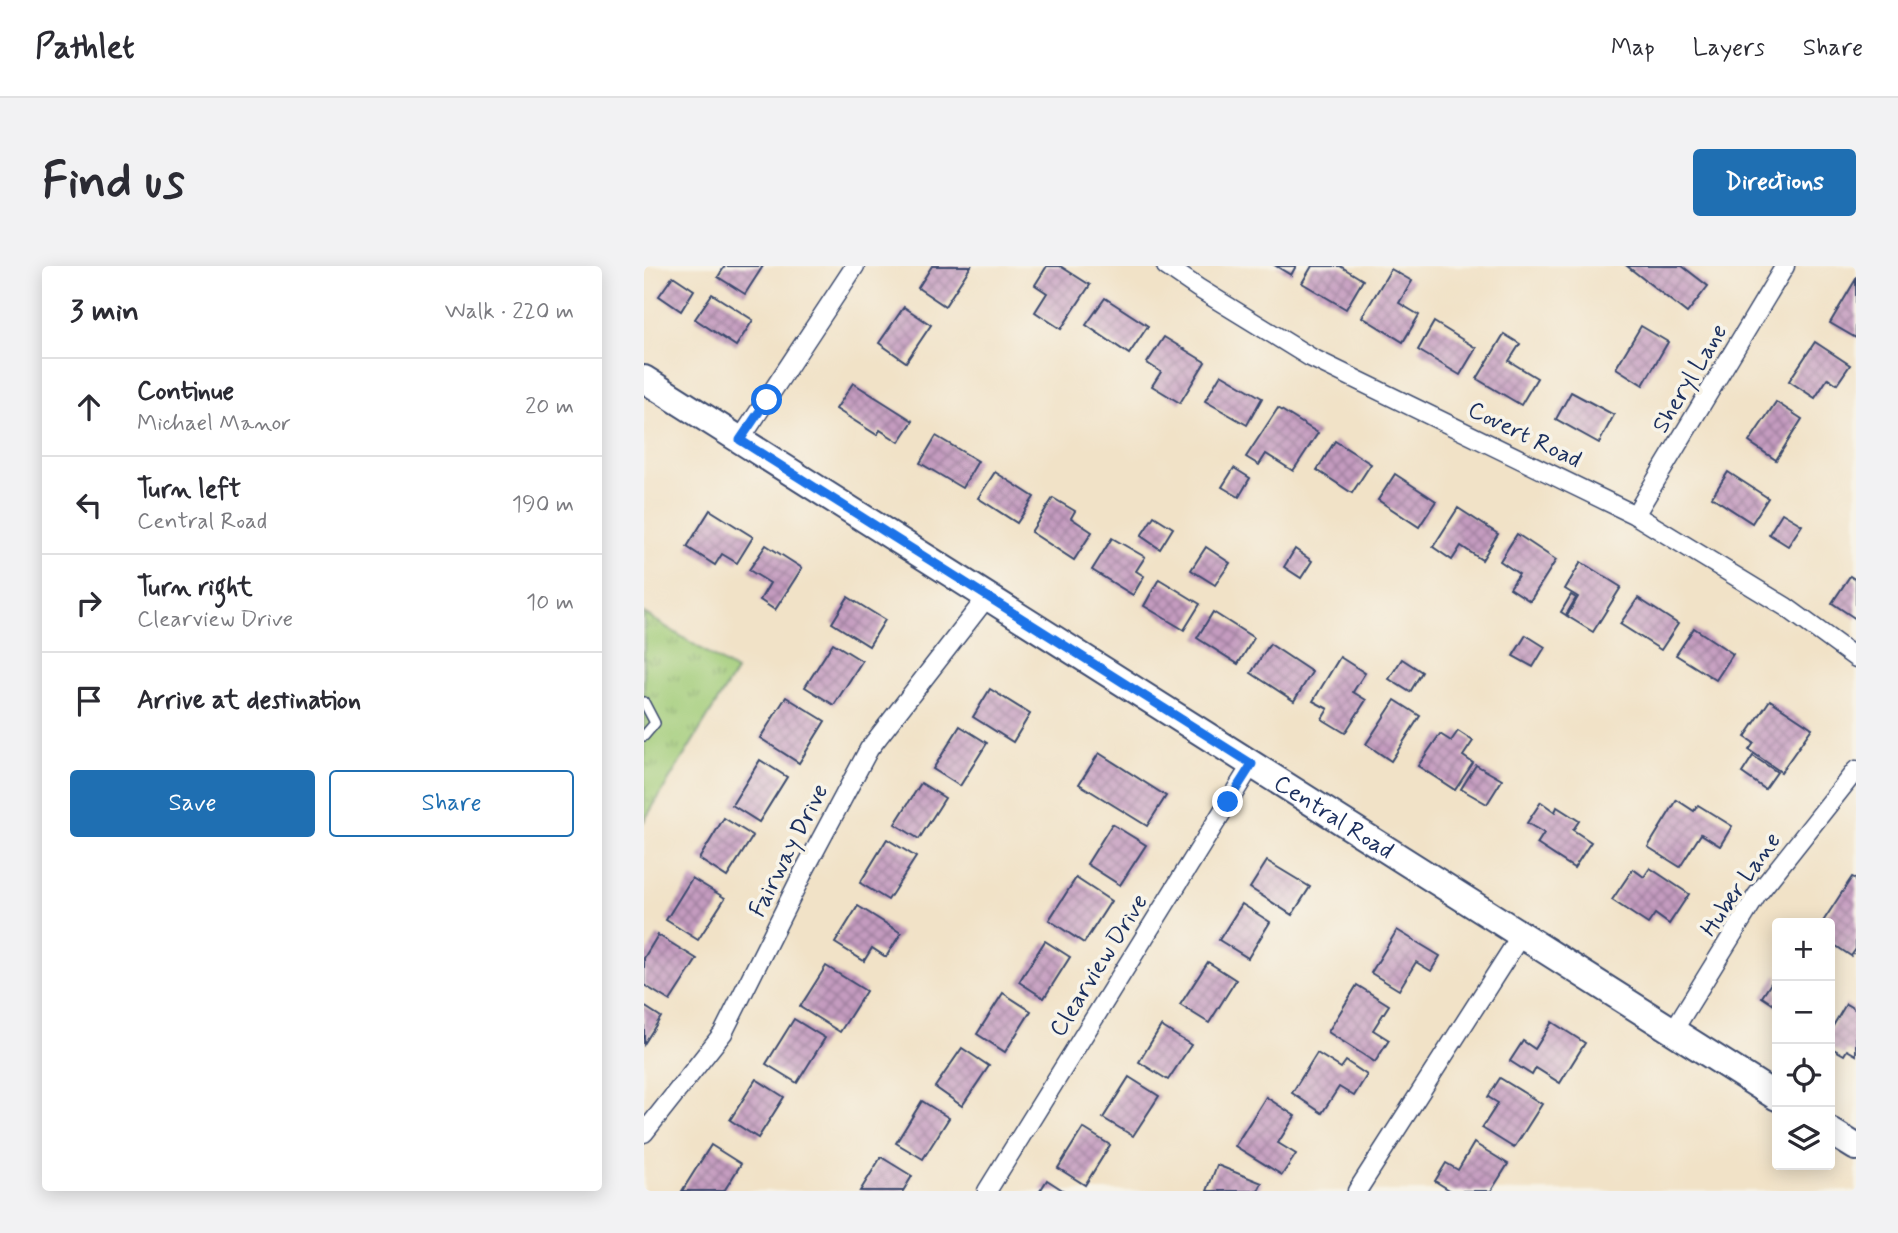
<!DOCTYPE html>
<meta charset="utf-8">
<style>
:root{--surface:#fff;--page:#f2f2f3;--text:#2b2b33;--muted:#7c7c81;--line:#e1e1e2;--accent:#1f6fb2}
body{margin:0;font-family:Mynerve,sans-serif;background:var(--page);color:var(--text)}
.controls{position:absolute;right:21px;bottom:21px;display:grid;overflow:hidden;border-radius:7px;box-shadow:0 4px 18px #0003}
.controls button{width:63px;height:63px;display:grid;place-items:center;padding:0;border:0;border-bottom:2px solid var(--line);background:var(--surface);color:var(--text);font:35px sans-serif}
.stop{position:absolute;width:21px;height:21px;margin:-16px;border:5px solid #1a73e8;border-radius:50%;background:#fff}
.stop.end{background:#1a73e8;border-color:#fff;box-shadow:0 2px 7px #0008}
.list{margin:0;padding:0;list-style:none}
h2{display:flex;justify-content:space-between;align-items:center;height:91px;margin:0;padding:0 28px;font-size:30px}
h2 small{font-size:23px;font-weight:400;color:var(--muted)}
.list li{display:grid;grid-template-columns:46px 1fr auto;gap:21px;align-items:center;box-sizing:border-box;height:98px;padding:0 28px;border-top:2px solid var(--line)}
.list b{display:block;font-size:26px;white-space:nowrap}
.list p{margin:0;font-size:23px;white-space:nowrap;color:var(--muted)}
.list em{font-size:23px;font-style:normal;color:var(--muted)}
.actions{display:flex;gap:14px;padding:21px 28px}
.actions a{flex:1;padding:16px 0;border:2px solid var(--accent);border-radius:7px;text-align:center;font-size:24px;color:var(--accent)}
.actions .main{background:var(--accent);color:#fff}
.icon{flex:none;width:38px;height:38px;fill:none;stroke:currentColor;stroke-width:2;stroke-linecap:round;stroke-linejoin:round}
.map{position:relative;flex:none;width:1212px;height:925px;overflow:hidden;border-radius:7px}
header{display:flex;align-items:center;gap:42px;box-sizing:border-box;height:98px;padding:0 35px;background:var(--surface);border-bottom:2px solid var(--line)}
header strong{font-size:33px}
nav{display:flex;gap:38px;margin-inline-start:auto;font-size:24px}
.intro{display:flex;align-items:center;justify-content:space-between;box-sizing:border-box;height:168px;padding:0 42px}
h1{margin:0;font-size:49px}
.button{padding:18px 32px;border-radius:7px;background:var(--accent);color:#fff;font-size:24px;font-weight:700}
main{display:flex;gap:42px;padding:0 42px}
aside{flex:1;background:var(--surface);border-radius:7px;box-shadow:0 4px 18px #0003}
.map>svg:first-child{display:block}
.grass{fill:url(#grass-tufts);stroke:#5e7e6b;stroke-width:2}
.building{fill:url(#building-cross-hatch)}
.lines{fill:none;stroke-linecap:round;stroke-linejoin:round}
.service-casing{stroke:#3b4a6e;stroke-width:12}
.minor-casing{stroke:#3b4a6e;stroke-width:21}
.secondary-casing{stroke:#3b4a6e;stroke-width:30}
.service{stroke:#fff;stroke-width:9}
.minor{stroke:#fff;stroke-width:18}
.secondary{stroke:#fff;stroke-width:26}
.route{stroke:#1a73e8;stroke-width:9}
.labels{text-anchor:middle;stroke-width:7;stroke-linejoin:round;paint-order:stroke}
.street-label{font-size:24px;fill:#1b2f5e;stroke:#f7f3e8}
</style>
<header>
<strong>Pathlet</strong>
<nav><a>Map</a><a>Layers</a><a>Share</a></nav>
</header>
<div class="intro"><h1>Find us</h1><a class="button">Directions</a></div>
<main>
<aside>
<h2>3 min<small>Walk · 220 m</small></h2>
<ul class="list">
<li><svg class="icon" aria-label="ahead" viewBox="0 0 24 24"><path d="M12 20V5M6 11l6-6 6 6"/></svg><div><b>Continue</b><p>Michael Manor</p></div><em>20 m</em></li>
<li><svg class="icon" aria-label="left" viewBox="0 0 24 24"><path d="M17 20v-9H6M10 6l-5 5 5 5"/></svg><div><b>Turn left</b><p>Central Road</p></div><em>190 m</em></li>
<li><svg class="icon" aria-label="right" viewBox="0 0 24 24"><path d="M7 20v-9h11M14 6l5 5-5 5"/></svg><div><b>Turn right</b><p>Clearview Drive</p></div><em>10 m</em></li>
<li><svg class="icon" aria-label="arrive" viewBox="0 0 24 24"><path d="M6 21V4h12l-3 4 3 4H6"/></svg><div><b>Arrive at destination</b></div></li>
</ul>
<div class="actions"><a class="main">Save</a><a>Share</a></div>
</aside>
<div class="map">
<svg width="1212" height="925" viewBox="0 0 1212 925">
<defs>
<pattern id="grass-tufts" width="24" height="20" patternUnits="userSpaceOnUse" patternTransform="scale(1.75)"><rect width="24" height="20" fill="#a1cc78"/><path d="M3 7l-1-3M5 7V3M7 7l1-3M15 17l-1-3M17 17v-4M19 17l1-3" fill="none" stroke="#82a666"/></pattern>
<pattern id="building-cross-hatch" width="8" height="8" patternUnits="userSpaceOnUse" patternTransform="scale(1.75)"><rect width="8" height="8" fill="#c49bbf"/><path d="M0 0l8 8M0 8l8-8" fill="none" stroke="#9e7f9e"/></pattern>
</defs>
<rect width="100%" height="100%" fill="#f7f3e8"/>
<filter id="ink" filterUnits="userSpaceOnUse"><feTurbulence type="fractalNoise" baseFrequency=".0143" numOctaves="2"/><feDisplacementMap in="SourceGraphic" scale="14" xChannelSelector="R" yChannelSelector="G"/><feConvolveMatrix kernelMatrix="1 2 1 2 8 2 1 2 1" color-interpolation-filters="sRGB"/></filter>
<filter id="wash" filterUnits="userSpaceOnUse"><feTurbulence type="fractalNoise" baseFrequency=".00686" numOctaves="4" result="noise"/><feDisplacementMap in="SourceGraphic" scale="28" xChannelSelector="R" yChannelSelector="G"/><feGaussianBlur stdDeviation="1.57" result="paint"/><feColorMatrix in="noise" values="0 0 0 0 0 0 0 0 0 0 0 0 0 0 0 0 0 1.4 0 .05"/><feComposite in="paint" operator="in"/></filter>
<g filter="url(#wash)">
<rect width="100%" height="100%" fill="#f1e2c7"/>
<polygon class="grass" points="0,347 92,405 0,555"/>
<g id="blocks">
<g class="building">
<polygon points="81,0 119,0 101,28 74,11"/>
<polygon points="288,0 327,0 301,40 274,22"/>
<polygon points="403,0 416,0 446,19 417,63 391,46 403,27 391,19"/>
<polygon points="632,0 652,0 647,9"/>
<polygon points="668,0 696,0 719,14 702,43 658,17"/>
<polygon points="983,0 1038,0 1064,20 1043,47"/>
<polygon points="747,3 768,15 755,37 775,49 759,76 718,51"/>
<polygon points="29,10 50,24 37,45 15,30"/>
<polygon points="1212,13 1212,72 1186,57"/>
<polygon points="68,28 109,54 92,80 51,53"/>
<polygon points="461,32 504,60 485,88 442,59"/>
<polygon points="260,41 287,59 262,96 235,77"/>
<polygon points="790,56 832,82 816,109 774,84"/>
<polygon points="997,60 1024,76 999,119 972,102"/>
<polygon points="860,68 876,78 865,95 893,112 877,139 833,113"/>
<polygon points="520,71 561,96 536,137 508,120 517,106 503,97"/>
<polygon points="1171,76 1206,99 1193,118 1184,112 1171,132 1145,115"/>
<polygon points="577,108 618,132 603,159 561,135"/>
<polygon points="209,117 269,155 255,176 236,164 233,169 192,143"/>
<polygon points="927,126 970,149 955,177 912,153"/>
<polygon points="1132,136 1158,153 1132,194 1105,176"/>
<polygon points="634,142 674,167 649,205 622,188 615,199 602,191"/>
<polygon points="292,170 334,195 318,222 276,197"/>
<polygon points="691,175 727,198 708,227 673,204"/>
<polygon points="590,202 606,212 595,231 578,221"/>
<polygon points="351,206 390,231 373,257 334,232"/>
<polygon points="1084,206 1124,232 1108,257 1068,231"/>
<polygon points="751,208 792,235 775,261 734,234"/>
<polygon points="409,232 431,245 427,252 448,266 430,294 387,266"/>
<polygon points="814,242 854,268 838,294 817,280 808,294 789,281"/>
<polygon points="66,244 109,271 93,297 78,288 71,299 43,281"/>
<polygon points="1138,247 1158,259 1144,280 1125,268"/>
<polygon points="510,250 529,262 516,283 497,270"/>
<polygon points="873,268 912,294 886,335 866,322 875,308 856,295"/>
<polygon points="468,272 501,291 492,305 500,310 489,329 448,304"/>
<polygon points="122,279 158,302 131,344 116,334 126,317 105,304"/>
<polygon points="562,281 586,297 571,319 547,304"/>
<polygon points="651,283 668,295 657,312 640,301"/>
<polygon points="937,296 977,321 949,366 923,350 934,331 921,323"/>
<polygon points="1206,310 1212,314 1212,353 1188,337"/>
<polygon points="515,313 556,338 540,364 500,340"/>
<polygon points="927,329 932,332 922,349 917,346"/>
<polygon points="204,331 241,354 225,380 188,357"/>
<polygon points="994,332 1034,358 1017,384 976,358"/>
<polygon points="569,346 610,372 594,398 553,372"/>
<polygon points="1050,362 1089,388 1072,414 1032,389"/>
<polygon points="882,369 901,381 889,401 869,390"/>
<polygon points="189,377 218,395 190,439 161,421"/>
<polygon points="626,378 668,406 650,435 607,407"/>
<polygon points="696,391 721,407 709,426 722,434 701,467 678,453 684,443 669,435"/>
<polygon points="758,393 778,406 766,426 745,413"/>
<polygon points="346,423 386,448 369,476 329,451"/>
<polygon points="142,431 181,455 155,497 116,472"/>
<polygon points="751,434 776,450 747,495 722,478"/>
<polygon points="1126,434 1168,462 1137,506 1105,484 1110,477 1101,471"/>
<polygon points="316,460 343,477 316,520 289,503"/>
<polygon points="814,465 829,475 819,490 829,497 811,524 774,500 796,468 807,475"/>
<polygon points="455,487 522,530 503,560 435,518"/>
<polygon points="1109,490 1133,506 1121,523 1098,507"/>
<polygon points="116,494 143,511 115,556 88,539"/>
<polygon points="832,499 858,514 843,538 817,523"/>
<polygon points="277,517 301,532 275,573 251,558"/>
<polygon points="1033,534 1050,545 1054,539 1088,560 1076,580 1057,568 1036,601 1004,581"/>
<polygon points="897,536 911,546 913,541 935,555 929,564 947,576 930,602 893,578 900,567 883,557"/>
<polygon points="80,552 109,570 83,611 55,593"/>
<polygon points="468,558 502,579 476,619 443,598"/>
<polygon points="243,573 272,591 244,634 216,617"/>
<polygon points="623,595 666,621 648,649 606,622"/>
<polygon points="1006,602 1045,628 1025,658 1011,648 1004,658 968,634 989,603 1000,611"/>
<polygon points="1208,611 1212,613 1212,683 1207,690 1186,676 1186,657 1178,657"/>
<polygon points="48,612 81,632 54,674 22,654"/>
<polygon points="432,612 467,635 440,677 405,654"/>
<polygon points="598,638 626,656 604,692 575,674"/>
<polygon points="214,640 257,667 242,691 228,682 220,695 191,677"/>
<polygon points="753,664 796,690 787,705 772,696 755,724 727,707"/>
<polygon points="14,669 53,693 26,735 0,719 0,692"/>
<polygon points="401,675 426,691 400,732 375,716"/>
<polygon points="564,696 592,714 565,757 536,739"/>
<polygon points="182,700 222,725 196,766 156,741"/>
<polygon points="1133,708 1133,741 1118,731"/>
<polygon points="713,719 745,739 729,764 745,774 731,796 684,766"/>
<polygon points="359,727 387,745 361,786 333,768"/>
<polygon points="1202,738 1212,744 1212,789 1203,784 1200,789 1186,781 1186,765"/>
<polygon points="0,740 17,751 0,778"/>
<polygon points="150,753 181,772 153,817 122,798"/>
<polygon points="908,756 941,777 916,817 892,802 888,809 866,795 879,775 891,783"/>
<polygon points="517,760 547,779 524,814 495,796"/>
<polygon points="318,782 345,800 318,840 291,821"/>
<polygon points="673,787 697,802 702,795 723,809 710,830 695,821 678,847 648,827"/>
<polygon points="485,811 515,830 489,870 459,852"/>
<polygon points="856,812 898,838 870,882 838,862 854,837 844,831"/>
<polygon points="112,813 140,831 114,872 86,854"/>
<polygon points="622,831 651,850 634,877 652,888 638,909 591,880"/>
<polygon points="278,835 305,852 279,893 252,877"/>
<polygon points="439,862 466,879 441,919 414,902"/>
<polygon points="830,877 864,898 847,925 807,925 791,915 802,897 814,904"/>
<polygon points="67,879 97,898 80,925 38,925"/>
<polygon points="237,891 268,910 259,925 216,925"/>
<polygon points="573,899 618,917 614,925 563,925"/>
<polygon points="403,914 420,925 396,925"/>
</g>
</g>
</g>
<g filter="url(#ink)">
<use href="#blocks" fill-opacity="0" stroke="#3b4a6e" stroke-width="2"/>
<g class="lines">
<g class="service-casing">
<polyline id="service" points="0,436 11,457 0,470"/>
</g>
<g class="minor-casing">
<g id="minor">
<polyline points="522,0 554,22 666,91 991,249 1142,341 1212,392"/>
<polyline points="96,174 211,0"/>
<polyline points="991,249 1141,0"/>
<polyline points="1029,765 1113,629 1212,504"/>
<polyline points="0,867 79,767 160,605 225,483 343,331"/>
<polyline points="343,925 608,498"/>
<polyline points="713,925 877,669"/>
</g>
</g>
<g class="secondary-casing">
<g id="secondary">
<path id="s1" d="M0 113 1133 831"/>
<polyline points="1186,865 1212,881"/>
</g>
</g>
<use href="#service" class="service"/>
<use href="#minor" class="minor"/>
<use href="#secondary" class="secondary"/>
</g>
</g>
<g class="lines" filter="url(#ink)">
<polyline class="route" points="123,134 96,174 608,498 584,536"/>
</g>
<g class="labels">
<g class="street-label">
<text transform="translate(1045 112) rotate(-59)" y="8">Sheryl Lane</text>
<text transform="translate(881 168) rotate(26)" y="8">Covert Road</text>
<text dy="8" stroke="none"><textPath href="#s1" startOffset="817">Central Road</textPath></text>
<text transform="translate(144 584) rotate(-63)" y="8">Fairway Drive</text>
<text transform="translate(1096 618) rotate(-55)" y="8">Huber Lane</text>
<text transform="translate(454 699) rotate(-58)" y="8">Clearview Drive</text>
</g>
</g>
</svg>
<div class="controls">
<button>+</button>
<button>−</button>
<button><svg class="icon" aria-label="locate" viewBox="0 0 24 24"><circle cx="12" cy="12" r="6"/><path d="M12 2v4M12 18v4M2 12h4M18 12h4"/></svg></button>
<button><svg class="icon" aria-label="layers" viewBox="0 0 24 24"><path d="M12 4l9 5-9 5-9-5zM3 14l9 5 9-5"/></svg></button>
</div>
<div class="stop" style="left:123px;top:134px"></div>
<div class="stop end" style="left:584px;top:536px"></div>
</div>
</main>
